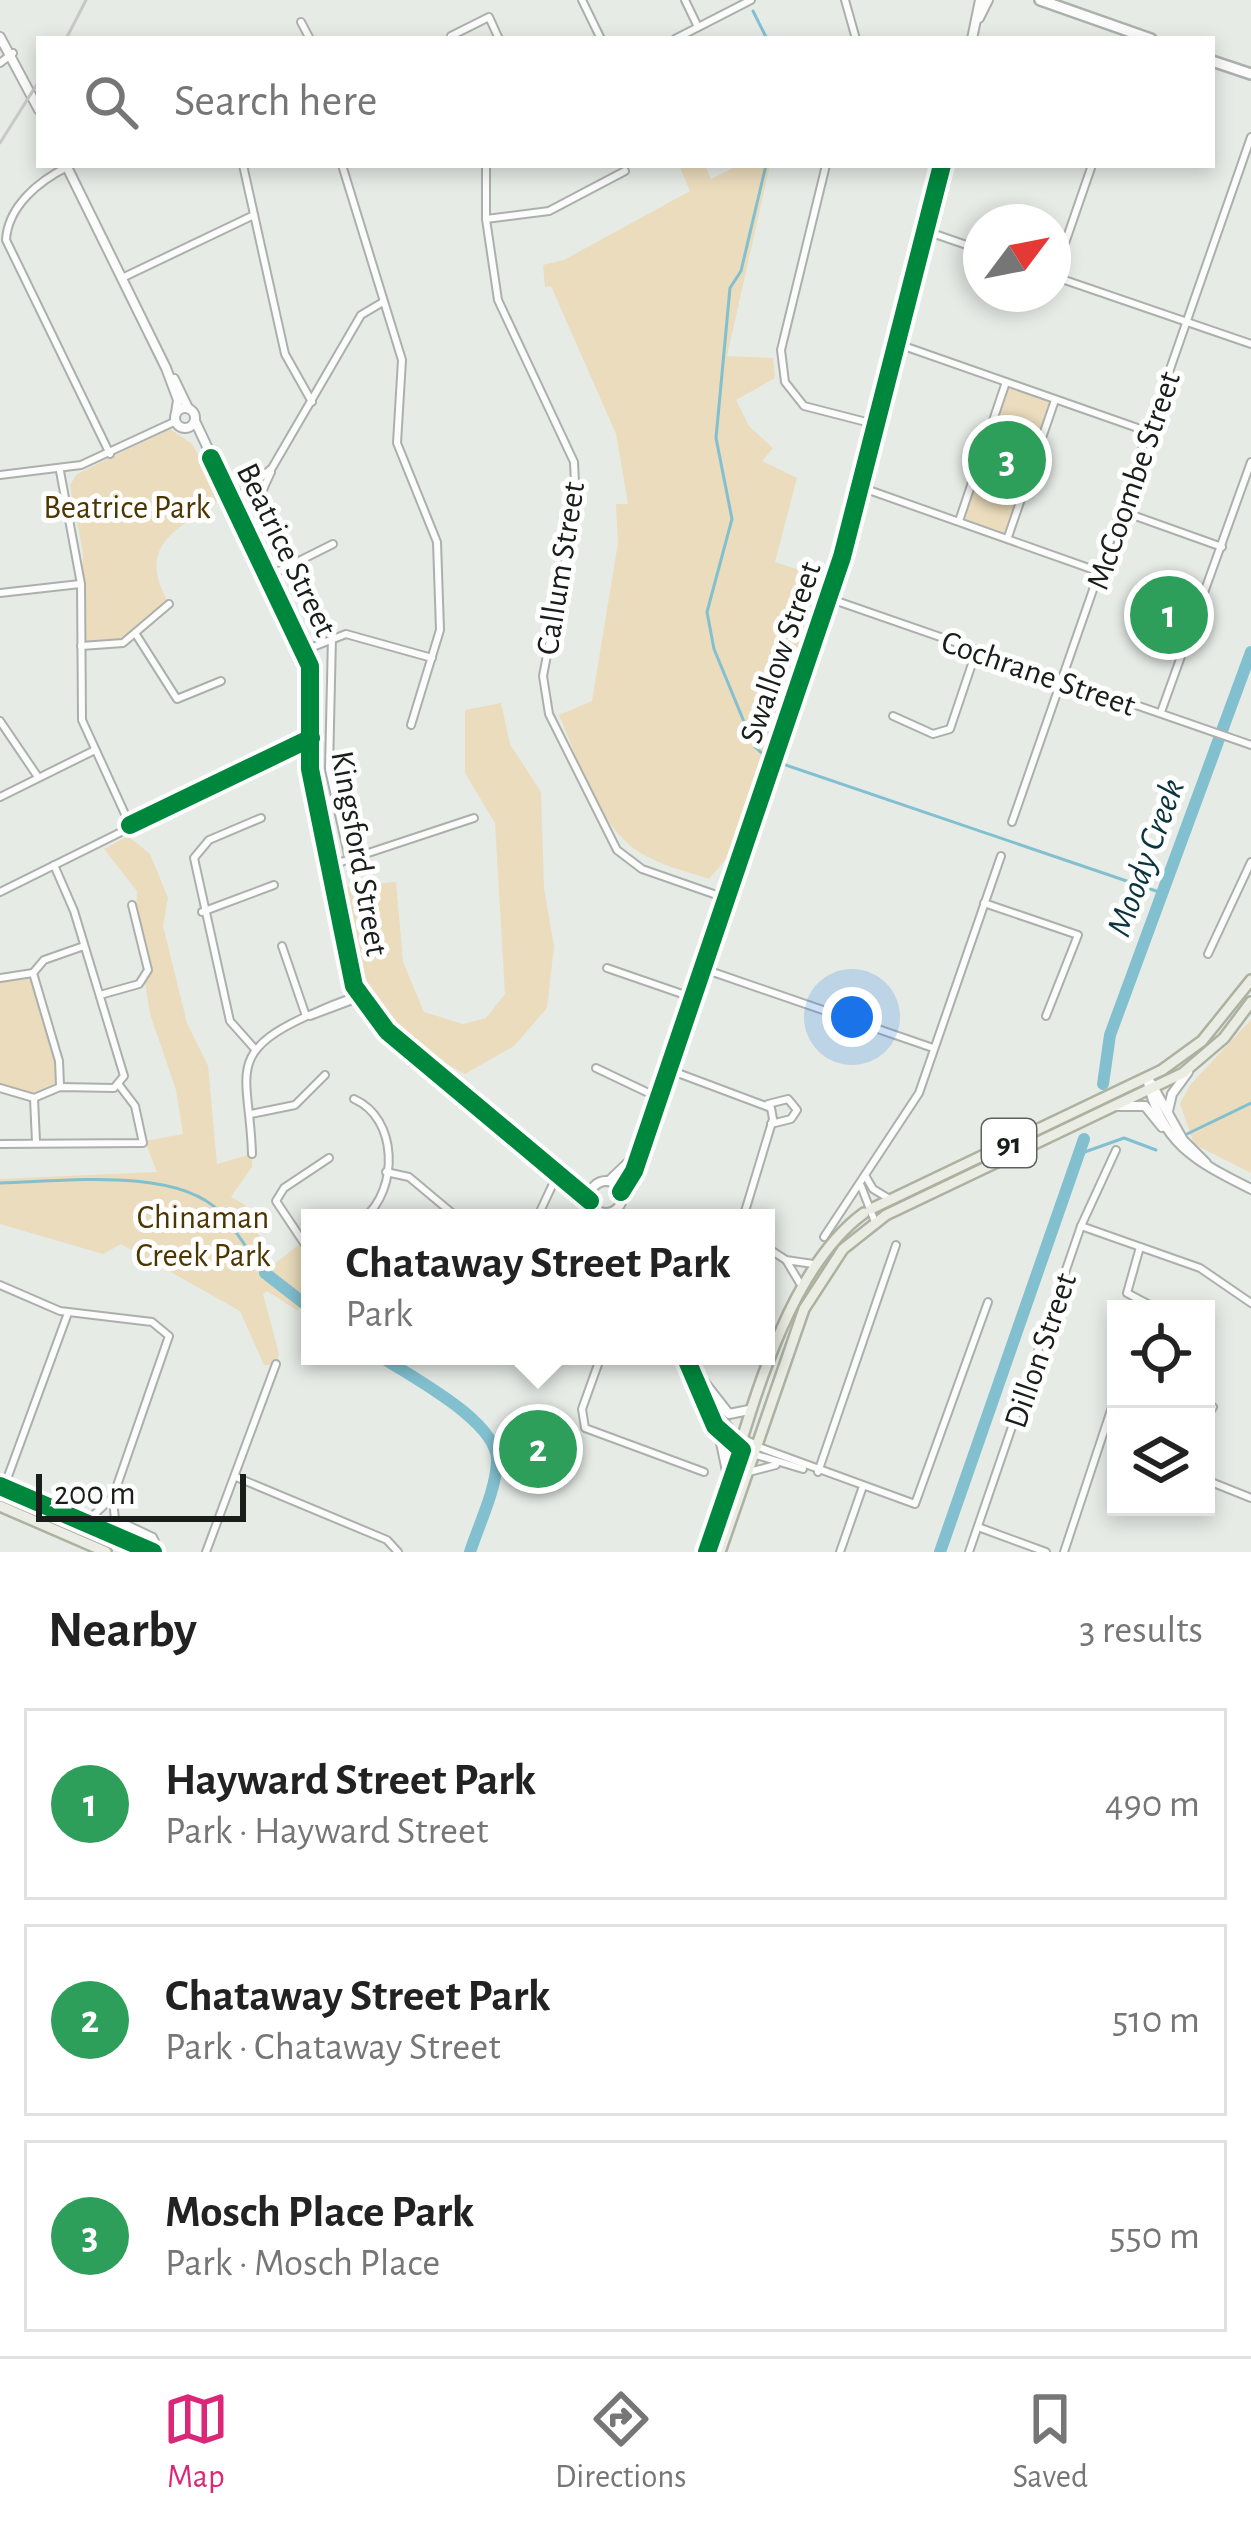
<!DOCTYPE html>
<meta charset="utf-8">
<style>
:root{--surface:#fff;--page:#f6f6f6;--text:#222;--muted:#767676;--line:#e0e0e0;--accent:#db2777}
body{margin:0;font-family:"Alegreya Sans",sans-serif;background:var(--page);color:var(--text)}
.controls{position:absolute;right:36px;bottom:36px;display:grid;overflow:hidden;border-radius:0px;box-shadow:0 6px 18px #0003}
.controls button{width:108px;height:108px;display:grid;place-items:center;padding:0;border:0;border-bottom:3px solid var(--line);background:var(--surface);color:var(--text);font:60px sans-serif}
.compass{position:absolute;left:963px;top:204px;width:108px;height:108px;border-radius:50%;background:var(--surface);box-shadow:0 6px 18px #0003;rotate:58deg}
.scale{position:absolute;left:36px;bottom:30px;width:210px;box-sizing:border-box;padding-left:12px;border:6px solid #191e1a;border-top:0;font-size:33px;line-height:42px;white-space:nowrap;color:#191e1a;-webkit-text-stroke:9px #fff;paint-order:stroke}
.you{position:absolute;left:852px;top:1017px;width:42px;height:42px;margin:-30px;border:9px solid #fff;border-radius:50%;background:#1a73e8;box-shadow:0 0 0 18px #1a73e833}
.badge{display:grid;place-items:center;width:78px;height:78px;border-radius:50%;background:var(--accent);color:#fff;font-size:39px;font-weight:700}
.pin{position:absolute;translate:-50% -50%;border:6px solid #fff;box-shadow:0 3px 12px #0006}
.popup{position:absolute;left:301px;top:1209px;width:474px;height:156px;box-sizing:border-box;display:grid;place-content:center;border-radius:0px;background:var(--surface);filter:drop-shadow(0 3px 9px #0005);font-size:39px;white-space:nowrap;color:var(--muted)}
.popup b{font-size:45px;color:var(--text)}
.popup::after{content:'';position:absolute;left:50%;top:100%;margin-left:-24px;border:24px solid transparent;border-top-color:var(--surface)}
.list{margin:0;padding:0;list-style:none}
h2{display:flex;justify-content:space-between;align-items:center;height:156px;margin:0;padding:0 48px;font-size:51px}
h2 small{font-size:39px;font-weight:400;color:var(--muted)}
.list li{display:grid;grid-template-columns:78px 1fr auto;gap:36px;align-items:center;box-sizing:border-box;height:192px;margin:0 24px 24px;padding:0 24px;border:3px solid var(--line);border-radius:0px}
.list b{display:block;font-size:45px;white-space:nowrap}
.list p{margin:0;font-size:39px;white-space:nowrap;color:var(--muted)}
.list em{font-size:39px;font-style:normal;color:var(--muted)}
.icon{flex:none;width:66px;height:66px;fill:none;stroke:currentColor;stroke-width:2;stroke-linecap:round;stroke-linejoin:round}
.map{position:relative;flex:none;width:1251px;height:1552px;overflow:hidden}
.search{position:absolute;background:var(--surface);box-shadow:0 6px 18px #0003;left:36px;right:36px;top:36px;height:132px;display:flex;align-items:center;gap:30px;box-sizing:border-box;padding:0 42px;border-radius:0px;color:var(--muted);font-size:45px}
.sheet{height:804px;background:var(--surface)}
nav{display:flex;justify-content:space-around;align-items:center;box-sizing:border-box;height:168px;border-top:3px solid var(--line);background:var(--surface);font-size:33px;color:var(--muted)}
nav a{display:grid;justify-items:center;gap:6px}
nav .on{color:var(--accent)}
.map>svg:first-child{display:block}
.green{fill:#eadcbc}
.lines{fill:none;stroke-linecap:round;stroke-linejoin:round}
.stream{stroke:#82c0d0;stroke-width:3}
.river{stroke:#82c0d0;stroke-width:12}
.minor-casing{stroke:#acb0ac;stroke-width:10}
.tertiary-casing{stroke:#acb0ac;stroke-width:12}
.secondary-casing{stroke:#acb0ac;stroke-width:14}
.primary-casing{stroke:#acb1a0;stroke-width:14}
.minor{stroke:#fbfcfb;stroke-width:6}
.tertiary{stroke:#fbfcfb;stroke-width:8}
.secondary{stroke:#fbfcfb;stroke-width:9}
.primary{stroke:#ebede4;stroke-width:9}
.rail{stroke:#c7c9c7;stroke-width:3}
.cycleway-casing{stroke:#fff;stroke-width:26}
.cycleway{stroke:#00873e;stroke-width:18}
.labels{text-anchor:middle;stroke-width:10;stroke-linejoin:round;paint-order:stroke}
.shield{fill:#fff;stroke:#5e625f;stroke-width:3}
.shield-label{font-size:30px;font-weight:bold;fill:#191e1a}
.street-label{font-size:33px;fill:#191e1a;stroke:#fff}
.park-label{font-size:33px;fill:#4d3600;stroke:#fff}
.water-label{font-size:36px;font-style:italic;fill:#0a343f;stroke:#fff}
</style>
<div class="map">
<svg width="1251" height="1552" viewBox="0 0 1251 1552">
<rect width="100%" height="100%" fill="#e6ebe6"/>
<g class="green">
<path d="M679 165H705L711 179 739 165H770L727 356 773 358 775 378 736 400 749 426 773 448 762 461 797 478 775 562 820 577 731 853 709 879C686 871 659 865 639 852 596 824 579 760 559 715L592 701 618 543 616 504H628L616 434 551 286 545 287 543 265 564 260 690 191Z"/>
<polygon points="1006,382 1055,400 1008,537 959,521"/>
<path d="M170 429 192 444 222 498C176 530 135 545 169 604L137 636 80 648 83 553 70 485 77 474Z"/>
<polygon points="1154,575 1205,595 1185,650 1133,635"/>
<path d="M501 703 510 744 541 792 544 888 554 946 547 1008 514 1046 465 1074C367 1020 363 991 345 887L396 882 403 962 424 1012 463 1024 486 1018 505 994 495 823 465 773V710Z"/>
<path d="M128 836 150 854 168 898 163 926 187 1023 208 1066 217 1164 252 1154V1167L231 1197 245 1205 273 1265 302 1242C319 1263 308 1288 298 1311L267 1291 263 1294 279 1354 276 1364 264 1365 240 1311 121 1244 103 1254 0 1224V1179L157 1172 145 1141 183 1134 176 1090 150 1014 136 924 137 891 104 849Z"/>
<polygon points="21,973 33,979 57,1058 56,1083 33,1093 0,1086 0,982"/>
<polygon points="1251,1020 1251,1173 1194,1144 1180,1104 1190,1085"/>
<polygon points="525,1416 567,1435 554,1479 507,1463"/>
</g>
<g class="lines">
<g class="stream">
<polyline points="753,11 767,39"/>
<polyline points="766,165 741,271 730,288 716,438 732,519 707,612 714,649 754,746 768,759"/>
<polyline points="777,762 1162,893"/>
<polyline points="1187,1134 1251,1103"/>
<polyline points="1079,1154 1124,1138 1156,1150"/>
<path d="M0 1183C59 1182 176 1166 220 1212 237 1231 250 1254 265 1273"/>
</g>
<g class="river">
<polyline points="1103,1084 1110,1035 1251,652"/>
<polyline points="265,1273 310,1308"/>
<path d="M380 1356C411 1377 498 1421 497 1461 496 1490 479 1524 470 1552"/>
<polyline points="940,1552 1084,1139"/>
</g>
<g class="minor-casing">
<g id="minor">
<polyline points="582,0 601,39"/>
<polyline points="685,0 698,27"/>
<polyline points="845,0 856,39"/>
<polyline points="301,22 310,39"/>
<polyline points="451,36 489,17 499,39"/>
<polyline points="675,39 751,0"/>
<polyline points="0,63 13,53"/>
<polyline points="243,165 285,354 312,402"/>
<polyline points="342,165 402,360 397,443 437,542 440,630 411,725"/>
<polyline points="486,165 486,219 498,300 574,462 576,504 543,676 549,714 617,850 642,869 728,899"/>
<polyline points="826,165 781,350 785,382 804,406 878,425"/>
<path d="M67 167C39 181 8 206 6 240L110 454"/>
<polyline points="486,219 549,211 625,171"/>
<polyline points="926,231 981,250"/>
<polyline points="1054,275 1092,165"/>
<polyline points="1053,276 1251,344"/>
<polyline points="122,278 254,215"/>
<polyline points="898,344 1149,432"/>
<polyline points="60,471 81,584 82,720 130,825"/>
<polyline points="0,475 81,465 176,421"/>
<polyline points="863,488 1100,572"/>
<polyline points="234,501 272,468 361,315 383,302"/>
<polyline points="1124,512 1222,547"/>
<polyline points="240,518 256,505 271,472"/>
<polyline points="959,521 1006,382"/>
<polyline points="1008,537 1055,400"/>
<polyline points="269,576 333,544"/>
<polyline points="0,593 80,584"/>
<polyline points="828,598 1251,745"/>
<polyline points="137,636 177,699 221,681"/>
<polyline points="332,637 329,769 349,859"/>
<polyline points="81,646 123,643 169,604"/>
<polyline points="305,650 346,634 432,658"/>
<polyline points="1161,712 1251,462"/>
<polyline points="893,716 933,734 950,729 976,652"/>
<polyline points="0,721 38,777"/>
<polyline points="0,797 93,751"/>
<polyline points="1012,822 1251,137"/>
<polyline points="329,866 474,818"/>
<polyline points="0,892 309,739"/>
<polyline points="984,903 1078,935 1046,1016"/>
<polyline points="202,912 274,885"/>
<polyline points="282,946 306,1016"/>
<polyline points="1208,954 1251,862"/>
<polyline points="607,968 691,997"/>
<polyline points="701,968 933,1048"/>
<polyline points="33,973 59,1061 60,1085"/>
<polyline points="33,973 44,960 84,946"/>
<polyline points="0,978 33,973"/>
<polyline points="100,995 139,984 148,970 132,905"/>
<polyline points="310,1016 358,998"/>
<polyline points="254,1048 230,1021 194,858 209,840 261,818"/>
<polyline points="596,1068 657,1097"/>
<polyline points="667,1069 771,1108 773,1119 743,1218"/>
<polyline points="0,1088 34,1098"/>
<polyline points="34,1098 60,1087 114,1088 124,1076 74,911 54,865"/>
<polyline points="34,1098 36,1142"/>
<path d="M354 1099C398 1118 399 1189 364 1218"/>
<polyline points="768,1104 788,1099 797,1110 791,1119 771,1124"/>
<polyline points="251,1114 295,1105 325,1075"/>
<polyline points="0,1144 143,1143 135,1106 119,1085"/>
<path d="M252 1154C250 1076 223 1054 307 1016 324 1009 341 1000 360 996"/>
<polyline points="386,1172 409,1177 458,1218"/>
<polyline points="866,1177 873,1189 888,1198"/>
<polyline points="861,1186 875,1222"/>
<polyline points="537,1218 558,1173"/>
<polyline points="1081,1226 1200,1268 1251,1303"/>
<polyline points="824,1237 919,1093 1001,856"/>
<polyline points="766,1247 786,1260"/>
<polyline points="1140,1247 1127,1293 1157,1309"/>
<polyline points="310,1252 276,1201 284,1188 329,1158"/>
<polyline points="0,1285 60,1311 152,1322 169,1336 113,1497 85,1523"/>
<polyline points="801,1285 786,1260 813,1264"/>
<polyline points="601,1356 582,1409 585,1428 704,1472"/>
<polyline points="1116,1371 1116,1388"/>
<polyline points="1206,1401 1213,1407 1206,1418"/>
<polyline points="756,1446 915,1504 988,1302"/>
<polyline points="753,1454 803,1469"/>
<polyline points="749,1472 776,1465"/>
<polyline points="818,1472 896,1245"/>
<polyline points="236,1477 387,1540 398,1552"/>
<polyline points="1206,1480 1251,1498"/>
<polyline points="0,1498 68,1313"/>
<polyline points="113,1501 115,1519 153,1537 160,1552"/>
<polyline points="978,1527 1046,1552"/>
<polyline points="206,1552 276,1364"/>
<polyline points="840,1552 862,1489"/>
<polyline points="969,1552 1081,1226 1116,1150"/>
<polyline points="1064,1552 1116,1395"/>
</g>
</g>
<g class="tertiary-casing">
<g id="tertiary">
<polyline points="979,18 988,0"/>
<polyline points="0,37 39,110"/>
<polyline points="972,39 980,0"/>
<polyline points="66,165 166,368 178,400 176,413"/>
<polyline points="174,379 188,408"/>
<circle cx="185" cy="418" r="10"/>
<polyline points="195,421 310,666 310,769 354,986 387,1031 590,1201"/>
<path d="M1147 1078C1160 1143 1197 1162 1251 1189"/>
<polyline points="1151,1083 1183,1140 1206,1163"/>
<polyline points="1116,1106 1145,1106 1162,1127"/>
<polyline points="1168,1111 1172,1094 1188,1072"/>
<circle cx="606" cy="1197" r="16"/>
<polyline points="609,1181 636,1155"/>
<polyline points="621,1192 634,1171 842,557 942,165"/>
<polyline points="685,1356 722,1436 753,1454"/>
<polyline points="700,1377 729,1414 749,1410"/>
<polyline points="710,1403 733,1434 756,1446"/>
<polyline points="720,1438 728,1476"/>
</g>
</g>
<g class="secondary-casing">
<g id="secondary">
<polyline points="1040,0 1151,39"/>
<polyline points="1212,61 1251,74"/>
</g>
</g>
<g class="primary-casing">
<g id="primary">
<polyline points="871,1209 1162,1070 1202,1041 1251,980"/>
<polyline points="0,1486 153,1552"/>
<polyline points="0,1506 106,1552"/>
<path d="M707 1552C743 1449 775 1278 864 1213"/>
<polyline points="720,1552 804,1309 843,1249 886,1215 1183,1073 1224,1038 1251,1002"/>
</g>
</g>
<use href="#minor" class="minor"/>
<use href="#tertiary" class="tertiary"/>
<use href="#secondary" class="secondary"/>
<use href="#primary" class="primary"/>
<g class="rail">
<polyline points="66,39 86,0"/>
<polyline points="0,143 39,81"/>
</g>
<g class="cycleway-casing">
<g id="cycleway">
<polyline points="211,458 310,666 310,769 354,986 387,1031 590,1201"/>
<polyline points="130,825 311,738"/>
<polyline points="621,1192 634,1171 842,557 942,165"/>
<polyline points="685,1356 715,1426 742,1450 707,1552"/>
<polyline points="0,1486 153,1552"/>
</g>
</g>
<use href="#cycleway" class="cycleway"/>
</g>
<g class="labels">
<rect class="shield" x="982" y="1119" width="54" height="48" rx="9"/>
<g class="shield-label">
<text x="1009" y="1153">91</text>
</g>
<g class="street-label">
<text transform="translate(1132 480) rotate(-71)" y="12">McCoombe Street</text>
<text transform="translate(288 549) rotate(64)" y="12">Beatrice Street</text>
<text transform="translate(559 568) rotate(-81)" y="12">Callum Street</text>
<text transform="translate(779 652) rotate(-71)" y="12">Swallow Street</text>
<text transform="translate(1039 672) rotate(19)" y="12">Cochrane Street</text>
<text transform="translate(361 853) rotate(80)" y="12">Kingsford Street</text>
<text transform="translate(1039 1350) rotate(-71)" y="12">Dillon Street</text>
</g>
<g class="park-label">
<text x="127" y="518">Beatrice Park</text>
<text x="203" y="1228">Chinaman<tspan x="203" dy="38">Creek Park</tspan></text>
</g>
<g class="water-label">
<text transform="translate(1144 857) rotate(-70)" y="13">Moody Creek</text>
</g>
</g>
</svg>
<div class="controls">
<button><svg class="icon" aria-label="locate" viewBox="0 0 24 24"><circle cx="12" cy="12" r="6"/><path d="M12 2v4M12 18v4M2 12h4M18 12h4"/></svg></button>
<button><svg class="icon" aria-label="layers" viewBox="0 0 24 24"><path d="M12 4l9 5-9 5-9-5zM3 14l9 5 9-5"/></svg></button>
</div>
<svg class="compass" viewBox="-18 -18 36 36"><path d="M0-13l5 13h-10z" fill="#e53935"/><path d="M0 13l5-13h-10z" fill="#767676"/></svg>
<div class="scale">200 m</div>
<div class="you"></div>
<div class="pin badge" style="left:1169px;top:615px;background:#2e9e5b">1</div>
<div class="pin badge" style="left:538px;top:1449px;background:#2e9e5b">2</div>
<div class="popup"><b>Chataway Street Park</b>Park</div>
<div class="pin badge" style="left:1007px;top:460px;background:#2e9e5b">3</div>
<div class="search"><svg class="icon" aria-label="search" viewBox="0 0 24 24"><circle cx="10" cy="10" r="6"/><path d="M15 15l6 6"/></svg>Search here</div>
</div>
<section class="sheet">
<h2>Nearby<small>3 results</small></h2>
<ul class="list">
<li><span class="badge" style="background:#2e9e5b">1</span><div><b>Hayward Street Park</b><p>Park · Hayward Street</p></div><em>490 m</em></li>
<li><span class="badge" style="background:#2e9e5b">2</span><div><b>Chataway Street Park</b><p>Park · Chataway Street</p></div><em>510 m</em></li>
<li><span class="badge" style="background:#2e9e5b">3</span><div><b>Mosch Place Park</b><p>Park · Mosch Place</p></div><em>550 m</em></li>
</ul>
</section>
<nav>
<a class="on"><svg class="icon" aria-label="map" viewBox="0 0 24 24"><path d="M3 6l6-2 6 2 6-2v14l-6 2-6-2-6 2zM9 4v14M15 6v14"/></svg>Map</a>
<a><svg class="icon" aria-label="directions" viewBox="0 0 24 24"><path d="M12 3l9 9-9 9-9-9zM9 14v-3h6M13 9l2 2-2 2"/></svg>Directions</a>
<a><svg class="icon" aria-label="saved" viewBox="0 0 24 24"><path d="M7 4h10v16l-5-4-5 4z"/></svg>Saved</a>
</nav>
